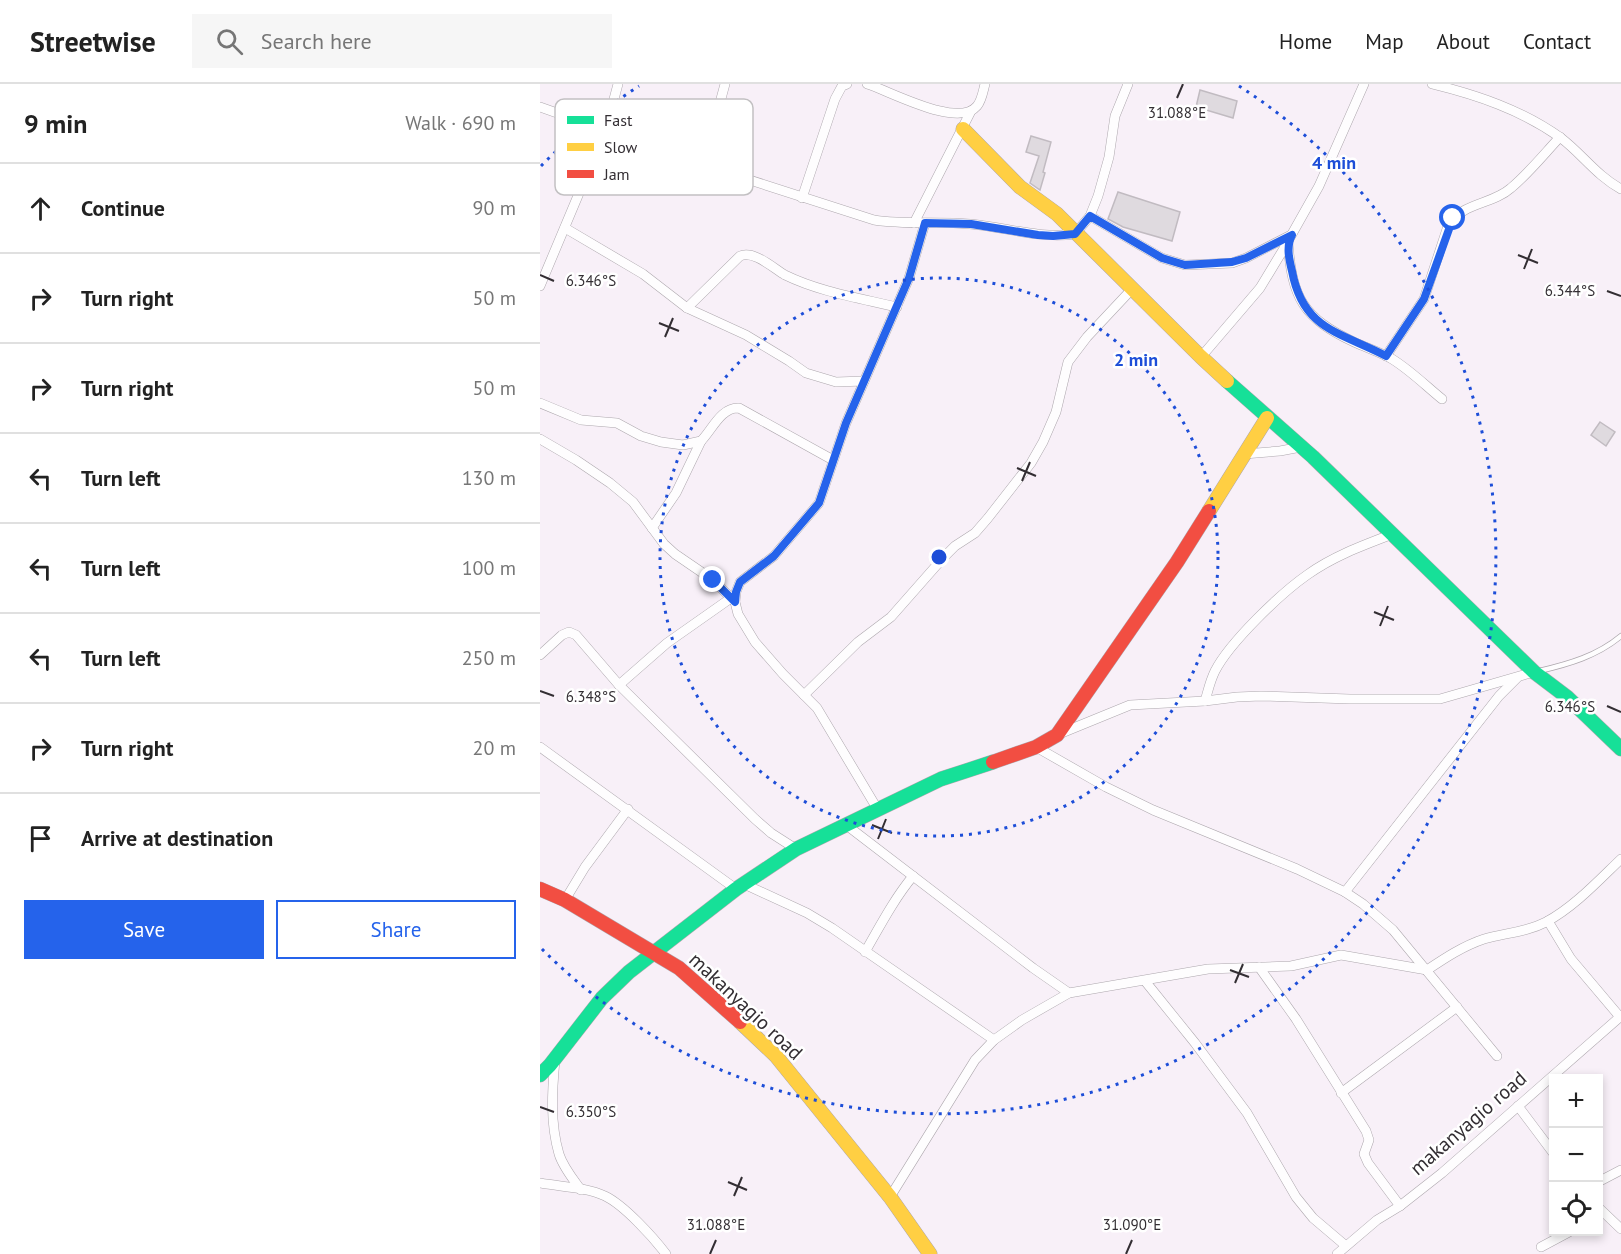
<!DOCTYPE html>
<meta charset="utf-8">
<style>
:root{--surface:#fff;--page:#f6f6f6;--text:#222;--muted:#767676;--line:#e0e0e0;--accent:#2563eb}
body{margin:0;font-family:"PT Sans",sans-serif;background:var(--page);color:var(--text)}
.controls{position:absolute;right:18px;bottom:18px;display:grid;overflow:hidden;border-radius:0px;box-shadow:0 3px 9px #0003}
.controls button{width:54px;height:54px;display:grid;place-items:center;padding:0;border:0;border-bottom:2px solid var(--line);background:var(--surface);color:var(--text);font:30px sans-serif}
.stop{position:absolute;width:18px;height:18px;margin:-14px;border:4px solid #2563eb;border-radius:50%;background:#fff}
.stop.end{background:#2563eb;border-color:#fff;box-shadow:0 2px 6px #0008}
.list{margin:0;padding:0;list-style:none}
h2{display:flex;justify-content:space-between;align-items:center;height:78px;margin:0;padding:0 24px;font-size:26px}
h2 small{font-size:20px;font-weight:400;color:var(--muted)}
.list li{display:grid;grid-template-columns:39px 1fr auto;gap:18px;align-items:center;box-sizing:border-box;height:90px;padding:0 24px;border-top:2px solid var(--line)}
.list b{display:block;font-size:22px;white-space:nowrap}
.list em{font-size:20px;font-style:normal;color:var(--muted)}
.actions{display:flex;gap:12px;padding:18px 24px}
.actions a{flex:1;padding:14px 0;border:2px solid var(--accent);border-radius:0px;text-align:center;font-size:21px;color:var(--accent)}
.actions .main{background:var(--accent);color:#fff}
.icon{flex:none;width:33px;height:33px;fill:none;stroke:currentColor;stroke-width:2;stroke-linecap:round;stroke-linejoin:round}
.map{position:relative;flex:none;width:1081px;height:1170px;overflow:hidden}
header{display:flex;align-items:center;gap:36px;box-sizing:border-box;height:84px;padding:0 30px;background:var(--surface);border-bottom:2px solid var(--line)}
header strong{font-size:28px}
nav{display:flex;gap:33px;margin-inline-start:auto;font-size:21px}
.search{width:420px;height:54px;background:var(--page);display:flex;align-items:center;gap:15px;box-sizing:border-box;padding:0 21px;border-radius:0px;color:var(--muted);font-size:22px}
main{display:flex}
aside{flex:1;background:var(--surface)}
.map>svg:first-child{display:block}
.building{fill:#dfdadf;stroke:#c1bbc1;stroke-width:1.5}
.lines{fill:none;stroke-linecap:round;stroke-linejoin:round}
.lane-casing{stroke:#ada7ad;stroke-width:6}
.street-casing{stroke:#ada7ad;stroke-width:10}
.fast-casing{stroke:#ada7ad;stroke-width:15}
.slow-casing{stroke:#ada7ad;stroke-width:15}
.jam-casing{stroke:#ada7ad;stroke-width:15}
.lane{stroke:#fefdfe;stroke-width:4.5}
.street{stroke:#fefdfe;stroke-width:9}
.fast{stroke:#16e098;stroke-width:14}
.slow{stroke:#ffcf43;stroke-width:14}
.jam{stroke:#f24e42;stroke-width:14}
.route{stroke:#2563eb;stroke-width:8}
.ticks{fill:none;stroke:#332e33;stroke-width:2}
.ring{fill:none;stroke:#1d4ed8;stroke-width:3;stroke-dasharray:3 6}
.labels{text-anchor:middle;stroke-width:5;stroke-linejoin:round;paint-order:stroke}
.street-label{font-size:20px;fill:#332e33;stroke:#fff}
.key{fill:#fff;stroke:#c2c0c2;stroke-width:1.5}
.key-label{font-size:16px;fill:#332e33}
.ticks-label{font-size:15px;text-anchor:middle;fill:#332e33;stroke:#fff;stroke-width:5;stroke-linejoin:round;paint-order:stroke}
.centre{fill:#1d4ed8;stroke:#fff;stroke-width:3}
.ring-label{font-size:18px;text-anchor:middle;font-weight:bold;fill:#1d4ed8;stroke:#fff;stroke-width:5;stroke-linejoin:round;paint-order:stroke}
</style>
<header>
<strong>Streetwise</strong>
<div class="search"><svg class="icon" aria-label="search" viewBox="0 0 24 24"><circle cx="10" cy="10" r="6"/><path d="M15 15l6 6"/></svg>Search here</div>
<nav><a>Home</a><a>Map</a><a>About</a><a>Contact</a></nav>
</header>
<main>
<aside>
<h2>9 min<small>Walk · 690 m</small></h2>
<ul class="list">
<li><svg class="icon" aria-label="ahead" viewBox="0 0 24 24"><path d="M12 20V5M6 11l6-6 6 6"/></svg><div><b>Continue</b></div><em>90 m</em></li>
<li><svg class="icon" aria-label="right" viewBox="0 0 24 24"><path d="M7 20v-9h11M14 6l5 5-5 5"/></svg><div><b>Turn right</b></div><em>50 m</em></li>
<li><svg class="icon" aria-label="right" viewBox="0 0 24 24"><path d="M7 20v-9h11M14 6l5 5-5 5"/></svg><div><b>Turn right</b></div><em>50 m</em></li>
<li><svg class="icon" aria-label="left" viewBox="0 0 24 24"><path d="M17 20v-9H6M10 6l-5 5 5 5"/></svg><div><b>Turn left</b></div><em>130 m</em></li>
<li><svg class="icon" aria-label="left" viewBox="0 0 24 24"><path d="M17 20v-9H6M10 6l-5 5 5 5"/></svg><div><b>Turn left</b></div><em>100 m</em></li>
<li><svg class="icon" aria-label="left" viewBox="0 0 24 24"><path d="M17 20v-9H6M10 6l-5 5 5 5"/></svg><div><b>Turn left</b></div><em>250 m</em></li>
<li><svg class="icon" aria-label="right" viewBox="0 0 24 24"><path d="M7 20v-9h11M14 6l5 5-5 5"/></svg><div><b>Turn right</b></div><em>20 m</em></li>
<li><svg class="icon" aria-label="arrive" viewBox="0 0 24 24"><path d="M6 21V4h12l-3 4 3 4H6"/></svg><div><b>Arrive at destination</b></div></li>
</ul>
<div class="actions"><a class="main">Save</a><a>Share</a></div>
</aside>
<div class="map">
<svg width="1081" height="1170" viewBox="0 0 1081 1170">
<rect width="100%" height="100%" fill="#f8f0f8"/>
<g class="building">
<polygon points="660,6 697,17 693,34 656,23"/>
<polygon points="491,52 511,58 503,88 505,89 500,106 490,99 499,72 486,68"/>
<polygon points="578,108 640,128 632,157 583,143 568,135"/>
<polygon points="1060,338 1075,348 1066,362 1051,351"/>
</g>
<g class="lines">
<g class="lane-casing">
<path id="lane" d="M999 587C1029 580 1057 572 1081 552"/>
</g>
<g class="street-casing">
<g id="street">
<path d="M327 0C350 7 418 45 437 22 442 16 443 7 445 0"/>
<path d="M892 0C937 11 982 26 1021 54 1042 70 1057 92 1081 105"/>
<path d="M0 23 163 81 334 136C366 141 398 137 430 140 466 143 499 155 535 150L550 132 558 112 569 73 575 32 588 0"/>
<polyline points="163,81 185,0"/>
<polyline points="262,114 295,15 302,2 307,0"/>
<polyline points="550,132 622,174 645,181 692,179 706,174 751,151"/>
<polyline points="374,139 431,27"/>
<polyline points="25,144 103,190 147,224 206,251 249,277 266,289 296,298 324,297"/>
<path d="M748 158C752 214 763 234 814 258 827 264 840 268 852 275 870 286 886 302 902 315"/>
<polyline points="0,202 66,45 78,0"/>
<path d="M147 224 200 172C214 166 233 184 245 191 280 208 319 214 357 223"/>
<path d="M846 272 884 215 908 142C922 118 952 121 971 104 989 89 1004 70 1020 53"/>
<polyline points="661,273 720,204 743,166 779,102 824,0"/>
<path d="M0 319 41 336 77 339 101 352 121 358 143 361 161 357C172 346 181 323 199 324L293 376"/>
<polyline points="0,355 36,376 70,399 93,418 124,460 135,470 173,496 195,518"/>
<polyline points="704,370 740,367 761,363"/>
<polyline points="112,444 136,409 161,357"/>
<polyline points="0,571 22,551 29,548 36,551 79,601 215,735 231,749 256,765"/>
<polyline points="79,601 127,559 191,514"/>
<polyline points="264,611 318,558 351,533 403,474 415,462 435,449 448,434 491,379 503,358 516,328 528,278 547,253 592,205"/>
<path d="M665 617C668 607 670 597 675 587 690 558 740 510 767 491 792 473 821 462 850 451"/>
<polyline points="519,650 590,621 665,617 697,613 721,612 810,615 900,615 994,588"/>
<polyline points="0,663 196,805"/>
<polyline points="496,663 566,703 613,726 757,785 805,808 823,820 853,846 957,972"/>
<polyline points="338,726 277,624 243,590 215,558 198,530 195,518 196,508 200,498 234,472 279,419 306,339 369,194 385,139"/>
<polyline points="305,740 493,884 529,909"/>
<polyline points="204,800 267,829 292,844 454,956"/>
<polyline points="805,808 959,612 977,594"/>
<polyline points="25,816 45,783 88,725"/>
<polyline points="1008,837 1031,875 1080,933"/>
<path d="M325 868C340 842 354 815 373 792"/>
<polyline points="719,883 756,935 826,1047 829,1056 824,1070 828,1079 860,1122"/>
<polyline points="605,897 655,959 707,1029 756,1113 773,1134 806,1162"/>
<path d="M15 976C12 1007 10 1039 19 1070 23 1083 33 1095 41 1106"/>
<polyline points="801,1009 917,923"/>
<polyline points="978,1022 1014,1070"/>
<polyline points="1058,1098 1081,1086"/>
<path d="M0 1099C21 1103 46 1103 65 1112 84 1121 113 1153 126 1170"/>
<path d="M350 1113 435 976 454 956 482 936 529 909 668 885 751 882 801 871 887 886C905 874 923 862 944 855 965 849 987 848 1006 838 1034 823 1058 797 1081 775"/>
<polyline points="1058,1123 1081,1145"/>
<polyline points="1001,1163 1029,1148"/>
<polyline points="797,1170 837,1136 860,1122 902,1089 1081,932"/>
</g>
</g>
<g class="fast-casing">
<g id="fast">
<polyline points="687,297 773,373 994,588 1027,613 1081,665"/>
<polyline points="0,991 10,981 62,914 89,888 196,805 256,765 401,695 453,678"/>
</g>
</g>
<g class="slow-casing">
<g id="slow">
<polyline points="423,45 480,103 517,130 661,273 687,297"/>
<polyline points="669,427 727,334"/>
<polyline points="200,938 236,972 350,1113 390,1170"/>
</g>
</g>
<g class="jam-casing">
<g id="jam">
<polyline points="453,678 496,663 517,651 637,478 669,427"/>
<polyline points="0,805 25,816 139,884 200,938"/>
</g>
</g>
<use href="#lane" class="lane"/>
<use href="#street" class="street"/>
<use href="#fast" class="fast"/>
<use href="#slow" class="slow"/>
<use href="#jam" class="jam"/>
</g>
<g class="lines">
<path class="route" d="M173 496 195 518 196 508 200 498 234 472 279 419 306 339 369 194 385 139 431 140 498 151 513 152 535 150 550 132 622 174 645 181 692 178 706 174 752 151C746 162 749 175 752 187 763 246 800 248 846 272L884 215 913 134"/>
</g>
<path class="ticks" d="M637 14 643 0M978 171 998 179M984 185 992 165M0 191 14 197M1067 207 1081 212M119 239 139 247M125 253 133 234M477 384 496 392M482 397 490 378M834 528 854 536M840 542 848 522M0 607 14 612M1067 622 1081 628M332 741 352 749M338 755 346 735M690 886 709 893M695 899 703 880M0 1023 14 1028M188 1098 207 1106M194 1112 202 1093M170 1170 176 1156M586 1170 592 1156"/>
<g class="ring">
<circle cx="399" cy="473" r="279"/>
<path d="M1 82A558 558 0 0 1 99 2M699 2A558 558 0 1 1 1 864"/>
</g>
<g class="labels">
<g class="street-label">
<text transform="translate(206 922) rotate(43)" y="7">makanyagio road</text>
<text transform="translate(928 1039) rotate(-41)" y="7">makanyagio road</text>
</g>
</g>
<rect x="15" y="15" width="198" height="96" rx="9" class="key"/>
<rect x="27" y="32" width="27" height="8" fill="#16e098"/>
<rect x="27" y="59" width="27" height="8" fill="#ffcf43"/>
<rect x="27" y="86" width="27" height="8" fill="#f24e42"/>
<g class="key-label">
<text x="64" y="42">Fast</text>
<text x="64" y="69">Slow</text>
<text x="64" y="96">Jam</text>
</g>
<g class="ticks-label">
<text x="637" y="34">31.088°E</text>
<text x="51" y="202">6.346°S</text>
<text x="1030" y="212">6.344°S</text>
<text x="51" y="618">6.348°S</text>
<text x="1030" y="628">6.346°S</text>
<text x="51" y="1033">6.350°S</text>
<text x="176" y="1146">31.088°E</text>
<text x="592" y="1146">31.090°E</text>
</g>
<circle cx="399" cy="473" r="9" class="centre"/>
<g class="ring-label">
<text x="794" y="85">4 min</text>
<text x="596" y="282">2 min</text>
</g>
</svg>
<div class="controls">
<button>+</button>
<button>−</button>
<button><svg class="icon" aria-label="locate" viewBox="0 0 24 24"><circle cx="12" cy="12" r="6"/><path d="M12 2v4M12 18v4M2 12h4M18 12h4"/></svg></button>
</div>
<div class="stop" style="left:913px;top:134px"></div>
<div class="stop end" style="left:173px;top:496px"></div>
</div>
</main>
